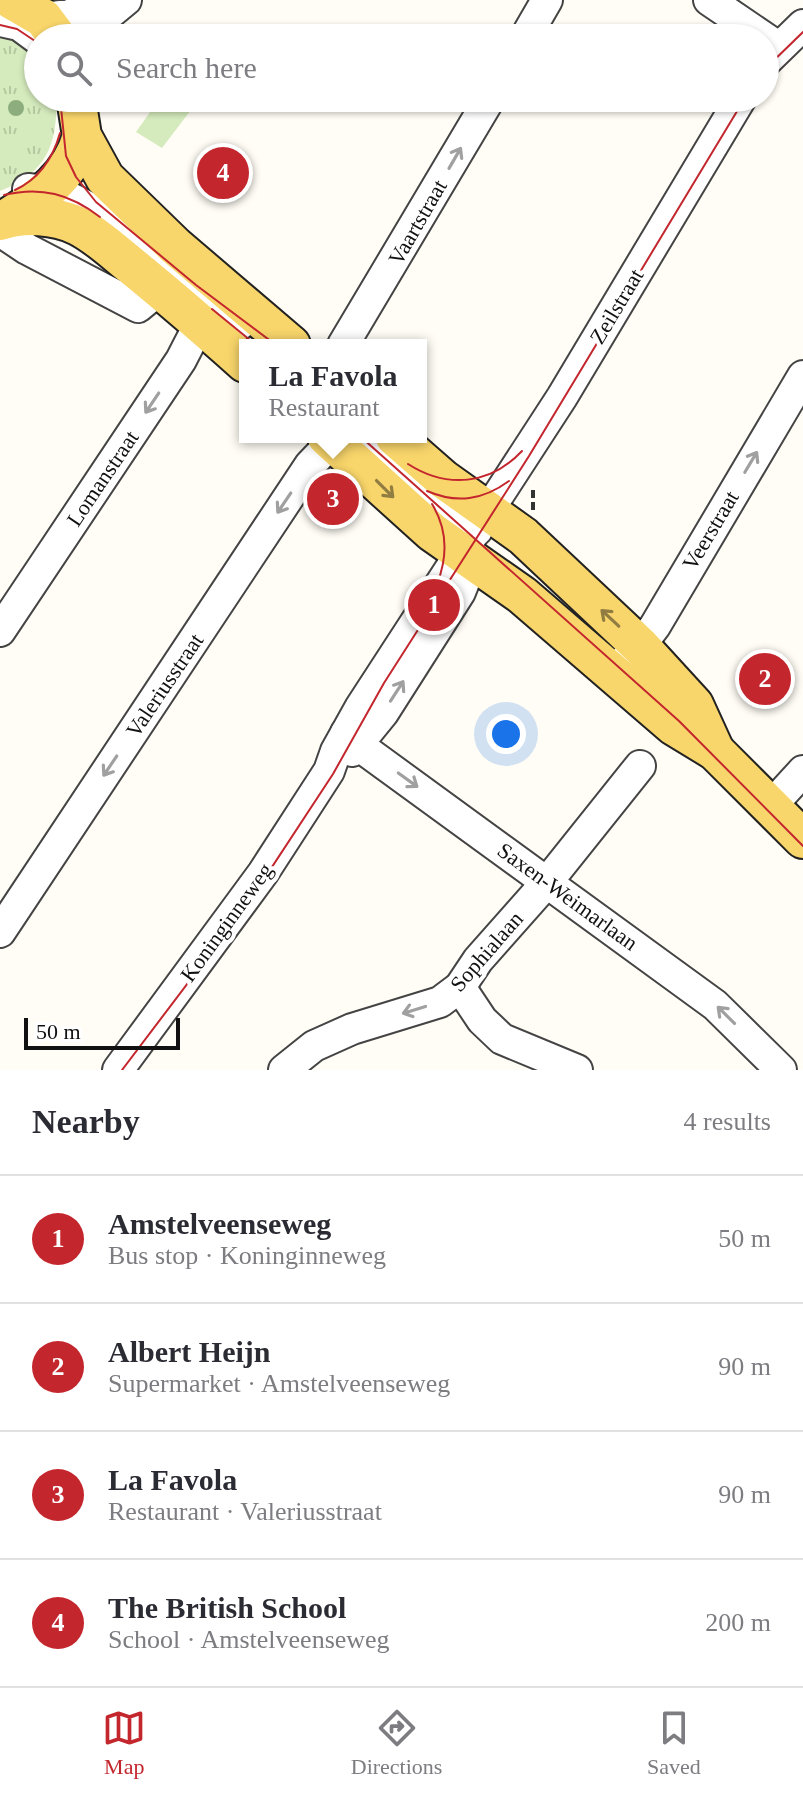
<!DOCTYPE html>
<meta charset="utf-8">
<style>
:root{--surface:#fff;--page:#f7f7f7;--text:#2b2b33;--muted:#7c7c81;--line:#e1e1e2;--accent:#c4262e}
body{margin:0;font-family:"Times New Roman",serif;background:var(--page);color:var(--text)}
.scale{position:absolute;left:24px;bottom:20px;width:156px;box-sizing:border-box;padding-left:8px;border:4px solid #111;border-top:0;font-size:22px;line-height:28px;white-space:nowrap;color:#111;-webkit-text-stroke:6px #fff;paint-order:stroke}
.you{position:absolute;left:506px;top:734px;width:28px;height:28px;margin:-20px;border:6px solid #fff;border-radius:50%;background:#1a73e8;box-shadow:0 0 0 12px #1a73e833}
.badge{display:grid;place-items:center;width:52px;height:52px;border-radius:50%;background:var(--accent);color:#fff;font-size:26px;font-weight:700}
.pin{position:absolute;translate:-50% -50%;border:4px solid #fff;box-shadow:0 2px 8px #0006}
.popup{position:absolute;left:239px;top:339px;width:188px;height:104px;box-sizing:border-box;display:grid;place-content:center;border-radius:0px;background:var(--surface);filter:drop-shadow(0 2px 6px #0005);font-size:26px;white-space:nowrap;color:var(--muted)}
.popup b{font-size:30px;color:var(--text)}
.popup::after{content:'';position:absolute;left:50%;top:100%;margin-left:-16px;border:16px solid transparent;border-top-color:var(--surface)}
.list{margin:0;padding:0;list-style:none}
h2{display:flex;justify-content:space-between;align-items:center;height:104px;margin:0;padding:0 32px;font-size:34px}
h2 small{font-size:26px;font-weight:400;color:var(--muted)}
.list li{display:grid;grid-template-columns:52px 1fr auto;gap:24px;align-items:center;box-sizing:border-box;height:128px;padding:0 32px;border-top:2px solid var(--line)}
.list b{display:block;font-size:30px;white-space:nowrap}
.list p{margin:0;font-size:26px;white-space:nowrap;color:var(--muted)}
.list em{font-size:26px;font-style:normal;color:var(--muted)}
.icon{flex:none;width:44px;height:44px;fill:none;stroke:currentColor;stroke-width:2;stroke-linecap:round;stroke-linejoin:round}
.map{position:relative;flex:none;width:803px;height:1070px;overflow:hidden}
.search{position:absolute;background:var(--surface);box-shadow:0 2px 6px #0004;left:24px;right:24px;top:24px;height:88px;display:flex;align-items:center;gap:20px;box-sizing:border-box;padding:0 28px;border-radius:44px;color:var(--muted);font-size:30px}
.sheet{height:616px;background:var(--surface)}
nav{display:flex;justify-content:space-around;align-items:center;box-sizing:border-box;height:112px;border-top:2px solid var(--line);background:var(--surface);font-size:22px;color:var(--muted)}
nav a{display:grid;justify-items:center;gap:4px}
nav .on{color:var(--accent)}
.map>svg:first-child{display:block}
.grass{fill:url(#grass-tufts)}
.park{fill:#d5ebbd}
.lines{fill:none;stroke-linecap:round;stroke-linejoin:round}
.minor-casing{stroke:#444;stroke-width:34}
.major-casing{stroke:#222;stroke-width:42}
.path{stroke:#333;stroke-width:4;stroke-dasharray:8 4;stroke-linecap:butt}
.minor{stroke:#fff;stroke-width:30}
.major{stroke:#f9d66b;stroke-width:38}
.tram{stroke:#c4262e;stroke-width:2}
.tree{fill:#8dad7f}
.oneway{stroke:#a0a0a0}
.oneway2{stroke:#917d42}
.labels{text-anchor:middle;stroke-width:8;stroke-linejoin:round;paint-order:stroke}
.street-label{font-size:22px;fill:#111;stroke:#fff}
</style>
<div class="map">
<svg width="803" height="1070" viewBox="0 0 803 1070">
<defs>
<pattern id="grass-tufts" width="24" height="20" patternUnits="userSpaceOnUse" patternTransform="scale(2)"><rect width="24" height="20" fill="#d5ebbd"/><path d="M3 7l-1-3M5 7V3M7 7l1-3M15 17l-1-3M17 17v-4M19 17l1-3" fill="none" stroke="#b6c8a1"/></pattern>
</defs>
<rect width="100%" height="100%" fill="#fffdf5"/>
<path class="grass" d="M0 29 38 49V98H56C58 145 46 173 0 191Z"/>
<polygon class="park" points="160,98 200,98 162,148 136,132"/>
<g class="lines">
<g class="minor-casing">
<g id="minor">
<polyline points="709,0 778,47"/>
<polyline points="43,18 70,15 100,0"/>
<polyline points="0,21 19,25 38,39"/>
<polyline points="80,38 126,0"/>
<polyline points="525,38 547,0"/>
<polyline points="765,62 803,25"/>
<polyline points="28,189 61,193 109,218 240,324"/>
<polyline points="0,231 27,249 138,307 160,289"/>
<polyline points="343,345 490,98"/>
<polyline points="371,437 477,530"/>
<polyline points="0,631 181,360 200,323"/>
<polyline points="626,659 640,646 655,626 803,376"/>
<polyline points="346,733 358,745 715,1005 781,1070"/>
<polyline points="352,751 383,713 460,592 466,577 463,553"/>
<polyline points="770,807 803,771"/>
<polyline points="0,932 310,465 332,442"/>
<polyline points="460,987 482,1020 502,1039 577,1070"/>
<polyline points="118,1070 263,873 329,771 336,751 360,708 562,397 741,98"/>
<polyline points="284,1070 314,1046 352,1029 440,1002 460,987 478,960 548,881 640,766"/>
</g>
</g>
<g class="major-casing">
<g id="major">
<polyline points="12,0 43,18 58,38"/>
<polyline points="76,98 82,136 105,178 175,246 291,345"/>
<path d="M6 219C40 197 70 178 82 136"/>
<path d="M0 221C24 213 55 215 78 226 98 236 115 253 133 267 171 298 208 330 245 363"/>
<polyline points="327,437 432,532 522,595 674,726 715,751 803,839"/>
<polyline points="395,437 443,479 523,536 640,646 694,705 715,751"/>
</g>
</g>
<polyline class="path" points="533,490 533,510"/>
<use href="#minor" class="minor"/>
<use href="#major" class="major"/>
<g class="tram">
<polyline points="0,25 17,29 38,43"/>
<polyline points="765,69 803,32"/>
<polyline points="60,98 66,156 76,177 96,202 196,285 276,345"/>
<path d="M15 190C39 179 53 158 60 133"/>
<path d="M4 195C41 186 70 194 100 217"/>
<polyline points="212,309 256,345"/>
<polyline points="361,437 679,721 803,846"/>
<path d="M408 464C447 489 490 485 522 451"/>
<path d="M427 491C457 504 483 500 509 481"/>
<path d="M432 504C448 530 448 556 437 584"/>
<polyline points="122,1070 247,905 333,774 384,683 529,456 745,98"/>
</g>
</g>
<circle class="tree" cx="16" cy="108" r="8"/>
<defs><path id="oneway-shaft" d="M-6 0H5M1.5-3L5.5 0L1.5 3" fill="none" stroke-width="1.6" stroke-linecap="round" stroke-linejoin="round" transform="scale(2)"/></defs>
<g class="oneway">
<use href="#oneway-shaft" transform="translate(455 158) rotate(-60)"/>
<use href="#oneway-shaft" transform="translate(152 403) rotate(124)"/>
<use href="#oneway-shaft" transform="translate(751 462) rotate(-59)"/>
<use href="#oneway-shaft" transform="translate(284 503) rotate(124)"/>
<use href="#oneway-shaft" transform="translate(397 691) rotate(-57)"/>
<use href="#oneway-shaft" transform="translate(110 766) rotate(124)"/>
<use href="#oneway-shaft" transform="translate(408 780) rotate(36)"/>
<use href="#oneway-shaft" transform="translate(414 1010) rotate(163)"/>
<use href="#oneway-shaft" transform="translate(726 1015) rotate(-135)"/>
</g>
<g class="oneway2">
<use href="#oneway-shaft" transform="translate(385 489) rotate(45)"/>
<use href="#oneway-shaft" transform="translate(610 618) rotate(-137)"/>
</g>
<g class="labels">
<g class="street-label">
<text transform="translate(417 222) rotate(-60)" y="8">Vaartstraat</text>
<text transform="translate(616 306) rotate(-59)" y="8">Zeilstraat</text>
<text transform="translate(102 478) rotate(-56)" y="8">Lomanstraat</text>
<text transform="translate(710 530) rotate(-59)" y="8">Veerstraat</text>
<text transform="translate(164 685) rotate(-56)" y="8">Valeriusstraat</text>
<text transform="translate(568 896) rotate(36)" y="8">Saxen-Weimarlaan</text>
<text transform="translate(226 922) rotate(-54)" y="8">Koninginneweg</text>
<text transform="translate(486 951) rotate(-49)" y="8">Sophialaan</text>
</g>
</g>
</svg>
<div class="scale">50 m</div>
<div class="you"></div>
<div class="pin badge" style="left:434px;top:605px">1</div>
<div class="pin badge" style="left:765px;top:679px">2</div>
<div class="pin badge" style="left:333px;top:499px">3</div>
<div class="popup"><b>La Favola</b>Restaurant</div>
<div class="pin badge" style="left:223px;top:173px">4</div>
<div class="search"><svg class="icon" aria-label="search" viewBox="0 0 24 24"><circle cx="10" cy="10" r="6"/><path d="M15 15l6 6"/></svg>Search here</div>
</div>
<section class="sheet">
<h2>Nearby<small>4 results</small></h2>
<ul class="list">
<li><span class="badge">1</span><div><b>Amstelveenseweg</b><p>Bus stop · Koninginneweg</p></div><em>50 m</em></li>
<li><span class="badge">2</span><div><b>Albert Heijn</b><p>Supermarket · Amstelveenseweg</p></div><em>90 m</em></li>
<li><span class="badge">3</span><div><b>La Favola</b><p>Restaurant · Valeriusstraat</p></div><em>90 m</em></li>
<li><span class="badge">4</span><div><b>The British School</b><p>School · Amstelveenseweg</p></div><em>200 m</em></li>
</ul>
</section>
<nav>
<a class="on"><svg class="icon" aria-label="map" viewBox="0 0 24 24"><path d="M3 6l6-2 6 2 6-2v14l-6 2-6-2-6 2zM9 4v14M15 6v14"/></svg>Map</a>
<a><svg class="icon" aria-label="directions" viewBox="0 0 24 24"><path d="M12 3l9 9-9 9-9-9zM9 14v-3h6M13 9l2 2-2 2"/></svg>Directions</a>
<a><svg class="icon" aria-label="saved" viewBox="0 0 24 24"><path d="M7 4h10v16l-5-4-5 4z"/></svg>Saved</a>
</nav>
